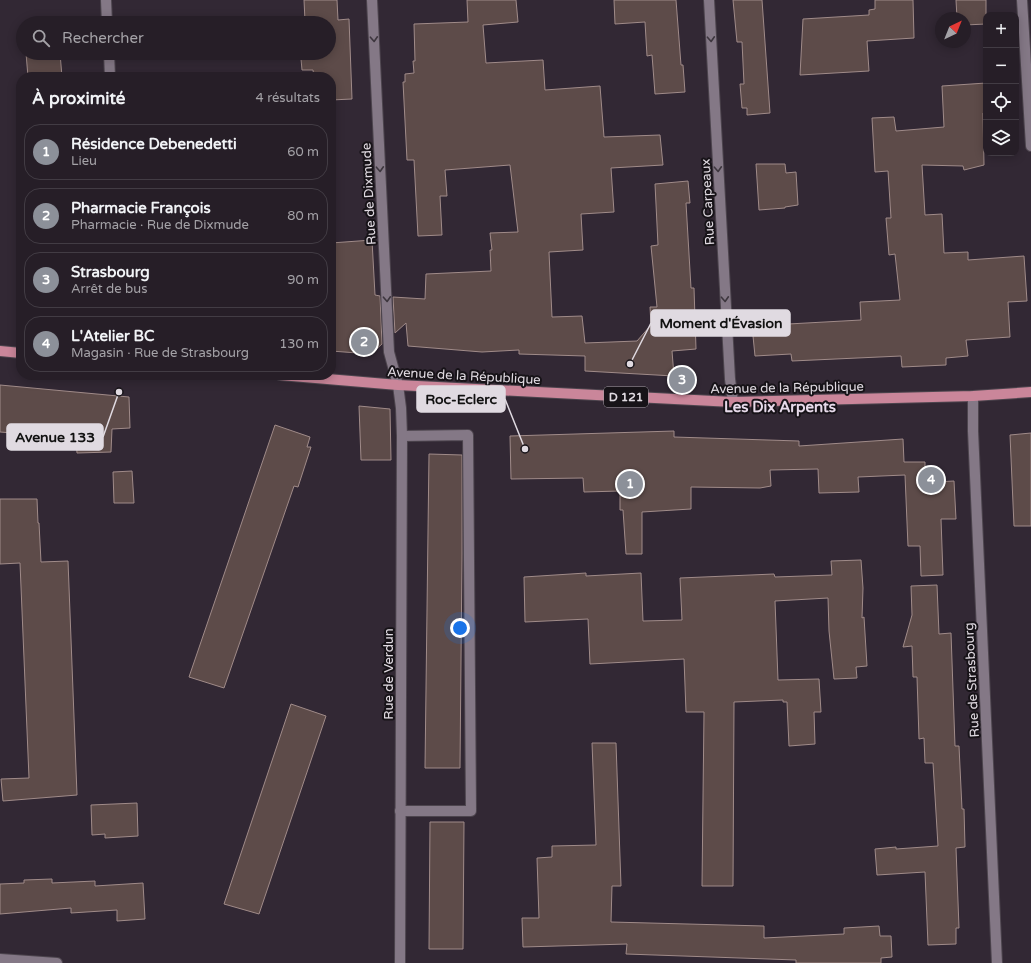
<!DOCTYPE html>
<html lang="fr">
<meta charset="utf-8">
<style>
:root{--surface:#261e27;--page:#322b33;--text:#f1f3f6;--muted:#a4a2a7;--line:#423c44;--accent:#8c9099}
body{margin:0;font-family:"Varela Round",sans-serif;background:var(--page);color:var(--text)}
.controls{position:absolute;right:12px;top:12px;display:grid;overflow:hidden;border-radius:8px;box-shadow:0 2px 10px #0003}
.controls button{width:36px;height:36px;display:grid;place-items:center;padding:0;border:0;border-bottom:1px solid var(--line);background:var(--surface);color:var(--text);font:20px sans-serif}
.compass{position:absolute;left:935px;top:12px;width:36px;height:36px;border-radius:50%;background:var(--surface);box-shadow:0 2px 10px #0003;rotate:43deg}
.you{position:absolute;left:460px;top:628px;width:14px;height:14px;margin:-10px;border:3px solid #fff;border-radius:50%;background:#1a73e8;box-shadow:0 0 0 6px #1a73e833}
.badge{display:grid;place-items:center;width:26px;height:26px;border-radius:50%;background:var(--accent);color:#fff;font-size:13px;font-weight:700}
.pin{position:absolute;translate:-50% -50%;border:2px solid #fff;box-shadow:0 1px 4px #0006}
.list{margin:0;padding:0;list-style:none}
h2{display:flex;justify-content:space-between;align-items:center;height:52px;margin:0;padding:0 16px;font-size:17px}
h2 small{font-size:13px;font-weight:400;color:var(--muted)}
.list li{display:grid;grid-template-columns:26px 1fr auto;gap:12px;align-items:center;box-sizing:border-box;height:56px;margin:0 8px 8px;padding:0 8px;border:1px solid var(--line);border-radius:16px}
.list b{display:block;font-size:15px;white-space:nowrap}
.list p{margin:0;font-size:13px;white-space:nowrap;color:var(--muted)}
.list em{font-size:13px;font-style:normal;color:var(--muted)}
.icon{flex:none;width:22px;height:22px;fill:none;stroke:currentColor;stroke-width:2;stroke-linecap:round;stroke-linejoin:round}
.map{position:relative;flex:none;width:1031px;height:963px;overflow:hidden}
.search{position:absolute;background:var(--surface);box-shadow:0 2px 10px #0003;left:16px;top:16px;width:320px;height:44px;display:flex;align-items:center;gap:10px;box-sizing:border-box;padding:0 14px;border-radius:22px;color:var(--muted);font-size:15px}
.panel{position:absolute;background:var(--surface);box-shadow:0 2px 10px #0003;left:16px;top:72px;width:320px;height:308px;border-radius:16px}
.map>svg:first-child{display:block}
.building{fill:#5d4b49;stroke:#a08b89}
.lines{fill:none;stroke-linecap:round;stroke-linejoin:round}
.lane-casing{stroke:#4d454e;stroke-width:12}
.street-casing{stroke:#4d454e;stroke-width:12}
.primary-casing{stroke:#4d454e;stroke-width:12}
.lane{stroke:#847886;stroke-width:10}
.street{stroke:#847886;stroke-width:10}
.primary{stroke:#ca869a;stroke-width:10}
.oneway{stroke:#3d363e}
.labels{text-anchor:middle;stroke-width:4;stroke-linejoin:round;paint-order:stroke}
.shield{fill:#171318;stroke:#a49ea5;stroke-width:1}
.shield-label{font-size:12px;font-weight:bold;fill:#e0dae1}
.street-label{font-size:13px;fill:#e0dae1;stroke:#171318}
.quarter-label{font-size:15px;font-weight:bold;fill:#e7daea;stroke:#171318}
.leader{fill:none;stroke:#e0dae1;stroke-width:1.5}
.callout-dot{fill:#e0dae1;stroke:#171318;stroke-width:1.5}
.callout{fill:#e0dae1;stroke:#e0dae1;stroke-width:1.5}
.callout-label{font-size:14px;text-anchor:middle;font-weight:bold;fill:#111}
</style>
<div class="map">
<svg width="1031" height="963" viewBox="0 0 1031 963">
<rect width="100%" height="100%" fill="#322834"/>
<g class="building">
<polygon points="304,0 337,0 338,20 349,19 352,99 331,100 331,77 314,77 313,70 302,70 301,59 288,59 288,53 329,53 329,23 287,23 287,22 305,21"/>
<polygon points="467,0 516,0 518,22 483,25 486,63 543,60 545,90 600,86 604,137 660,135 663,165 611,168 614,212 581,214 583,250 549,252 552,317 582,316 585,343 637,341 651,325 650,307 657,307 651,246 658,245 655,184 688,181 690,203 686,203 691,288 694,288 696,349 672,351 674,376 585,371 585,356 519,354 519,350 482,352 408,346 406,323 395,333 393,297 425,299 426,274 491,271 490,250 492,250 490,233 518,232 510,165 445,170 447,196 440,196 442,235 418,236 414,160 407,160 403,82 405,82 405,74 414,73 413,61 415,61 414,24 468,22"/>
<polygon points="614,0 676,0 681,65 683,65 685,92 655,94 652,55 647,56 645,22 615,24"/>
<polygon points="733,0 762,0 770,113 747,115 747,108 742,108 740,84 744,84 742,42 737,42"/>
<polygon points="875,0 913,0 914,38 867,41 869,71 800,75 803,19 869,15 869,10 875,9"/>
<polygon points="956,0 986,0 986,24 965,25 965,18 957,18"/>
<polygon points="26,53 60,53 62,77 28,77"/>
<polygon points="986,83 986,113 983,113 984,165 964,170 963,166 922,165 925,215 942,214 944,253 968,252 968,260 1024,256 1027,301 1008,302 1010,337 966,340 968,356 946,358 946,365 902,367 901,356 792,361 791,354 755,356 752,326 861,320 860,302 900,300 895,254 889,255 886,218 891,218 888,171 875,172 872,118 894,117 896,131 944,127 942,86"/>
<polygon points="756,164 785,164 786,173 796,172 798,205 785,207 785,208 759,210"/>
<polygon points="372,240 375,295 380,296 382,344 371,354 331,351 331,243"/>
<polygon points="0,385 129,397 130,428 112,429 111,452 77,453 76,438 0,432"/>
<polygon points="359,406 390,409 391,460 361,460"/>
<polygon points="275,425 310,437 307,447 311,447 298,487 294,486 224,688 189,677"/>
<polygon points="674,431 674,437 799,441 799,446 903,439 904,462 925,462 925,472 935,471 935,482 954,481 956,519 941,519 943,575 921,576 920,546 908,546 905,475 858,477 859,492 819,493 818,469 770,470 771,486 760,488 691,487 691,509 642,512 642,554 626,554 623,510 620,510 620,491 584,492 583,478 511,479 510,436"/>
<polygon points="1031,433 1031,526 1014,526 1010,435"/>
<polygon points="429,454 462,455 462,555 460,768 425,768"/>
<polygon points="132,471 134,503 114,503 113,472"/>
<polygon points="0,499 37,499 38,523 39,523 41,562 68,561 77,795 3,801 1,779 29,778 20,563 0,564"/>
<polygon points="861,560 863,588 862,618 864,617 867,666 856,667 857,678 834,679 829,631 828,598 775,601 778,680 819,679 821,712 814,712 815,744 789,746 787,702 783,702 783,700 734,702 733,886 702,886 704,712 686,712 684,659 590,664 588,619 525,622 524,577 586,573 586,576 641,573 643,621 682,620 680,578 774,574 775,577 832,575 831,561"/>
<polygon points="937,585 939,634 951,633 955,746 959,746 962,809 964,809 965,847 956,848 959,928 956,928 956,944 928,945 925,872 877,875 875,849 896,847 896,849 938,846 933,763 925,763 924,738 919,739 917,677 913,677 912,646 903,647 912,615 911,586"/>
<polygon points="291,704 326,716 259,914 224,904"/>
<polygon points="592,743 616,743 621,886 612,886 611,922 764,926 764,938 844,934 844,928 879,926 880,936 891,936 892,957 881,958 881,963 796,963 796,960 626,954 627,944 523,947 522,918 539,918 537,858 552,857 552,846 596,845"/>
<polygon points="137,803 138,836 105,838 105,834 92,835 91,805"/>
<polygon points="430,822 464,822 463,949 429,949"/>
<polygon points="52,879 52,883 95,881 95,886 143,883 145,919 117,921 117,910 71,913 71,908 0,914 0,884 24,883 24,880"/>
</g>
<g class="lines">
<g class="lane-casing">
<polyline id="lane" points="400,811 471,811 468,435 402,436"/>
</g>
<g class="street-casing">
<g id="street">
<polyline points="106,0 107,23"/>
<polyline points="372,0 389,352 398,385 401,408 402,436 400,963"/>
<polyline points="709,0 730,379 733,402"/>
<polyline points="1022,0 1031,146"/>
<polyline points="109,53 110,77"/>
<polyline points="973,396 973,431 997,963"/>
<polyline points="0,959 57,963"/>
</g>
</g>
<g class="primary-casing">
<g id="primary">
<polyline points="0,351 21,353"/>
<polyline points="280,375 398,385 733,402 973,396 1031,392"/>
</g>
</g>
<use href="#lane" class="lane"/>
<use href="#street" class="street"/>
<use href="#primary" class="primary"/>
</g>
<defs><path id="oneway-chevron" d="M-2-3.5L2.5 0L-2 3.5" fill="none" stroke-width="1.6" stroke-linecap="round" stroke-linejoin="round"/></defs>
<g class="oneway">
<use href="#oneway-chevron" transform="translate(374 39) rotate(87)"/>
<use href="#oneway-chevron" transform="translate(711 39) rotate(87)"/>
<use href="#oneway-chevron" transform="translate(380 169) rotate(87)"/>
<use href="#oneway-chevron" transform="translate(718 169) rotate(87)"/>
<use href="#oneway-chevron" transform="translate(387 299) rotate(87)"/>
<use href="#oneway-chevron" transform="translate(725 299) rotate(87)"/>
</g>
<g class="labels">
<rect class="shield" x="604" y="387" width="44" height="20" rx="3"/>
<g class="shield-label">
<text x="626" y="401">D 121</text>
</g>
<g class="street-label">
<text transform="translate(368 194) rotate(-93)" y="5">Rue de Dixmude</text>
<text transform="translate(707 202) rotate(-93)" y="5">Rue Carpeaux</text>
<text transform="translate(464 375) rotate(3)" y="5">Avenue de la République</text>
<text transform="translate(787 387) rotate(-1)" y="5">Avenue de la République</text>
<text transform="translate(388 674) rotate(-90)" y="5">Rue de Verdun</text>
<text transform="translate(971 680) rotate(-93)" y="5">Rue de Strasbourg</text>
</g>
<g class="quarter-label">
<text x="780" y="412">Les Dix Arpents</text>
</g>
</g>
<path class="leader" d="M630 364L651 323M525 449L505 399M119 392L103 437"/>
<g class="callout-dot">
<circle cx="630" cy="364" r="4"/>
<circle cx="525" cy="449" r="4"/>
<circle cx="119" cy="392" r="4"/>
</g>
<g class="callout">
<rect x="651" y="310" width="139" height="26" rx="4"/>
<rect x="417" y="386" width="88" height="26" rx="4"/>
<rect x="7" y="424" width="96" height="26" rx="4"/>
</g>
<g class="callout-label">
<text x="721" y="328">Moment d'Évasion</text>
<text x="461" y="404">Roc-Eclerc</text>
<text x="55" y="442">Avenue 133</text>
</g>
</svg>
<div class="controls">
<button>+</button>
<button>−</button>
<button><svg class="icon" aria-label="locate" viewBox="0 0 24 24"><circle cx="12" cy="12" r="6"/><path d="M12 2v4M12 18v4M2 12h4M18 12h4"/></svg></button>
<button><svg class="icon" aria-label="layers" viewBox="0 0 24 24"><path d="M12 4l9 5-9 5-9-5zM3 14l9 5 9-5"/></svg></button>
</div>
<svg class="compass" viewBox="-18 -18 36 36"><path d="M0-13l5 13h-10z" fill="#e53935"/><path d="M0 13l5-13h-10z" fill="#a4a2a7"/></svg>
<div class="you"></div>
<div class="pin badge" style="left:630px;top:484px">1</div>
<div class="pin badge" style="left:364px;top:342px">2</div>
<div class="pin badge" style="left:682px;top:380px">3</div>
<div class="pin badge" style="left:931px;top:480px">4</div>
<div class="search"><svg class="icon" aria-label="search" viewBox="0 0 24 24"><circle cx="10" cy="10" r="6"/><path d="M15 15l6 6"/></svg>Rechercher</div>
<section class="panel">
<h2>À proximité<small>4 résultats</small></h2>
<ul class="list">
<li><span class="badge">1</span><div><b>Résidence Debenedetti</b><p>Lieu</p></div><em>60 m</em></li>
<li><span class="badge">2</span><div><b>Pharmacie François</b><p>Pharmacie · Rue de Dixmude</p></div><em>80 m</em></li>
<li><span class="badge">3</span><div><b>Strasbourg</b><p>Arrêt de bus</p></div><em>90 m</em></li>
<li><span class="badge">4</span><div><b>L'Atelier BC</b><p>Magasin · Rue de Strasbourg</p></div><em>130 m</em></li>
</ul>
</section>
</div>
